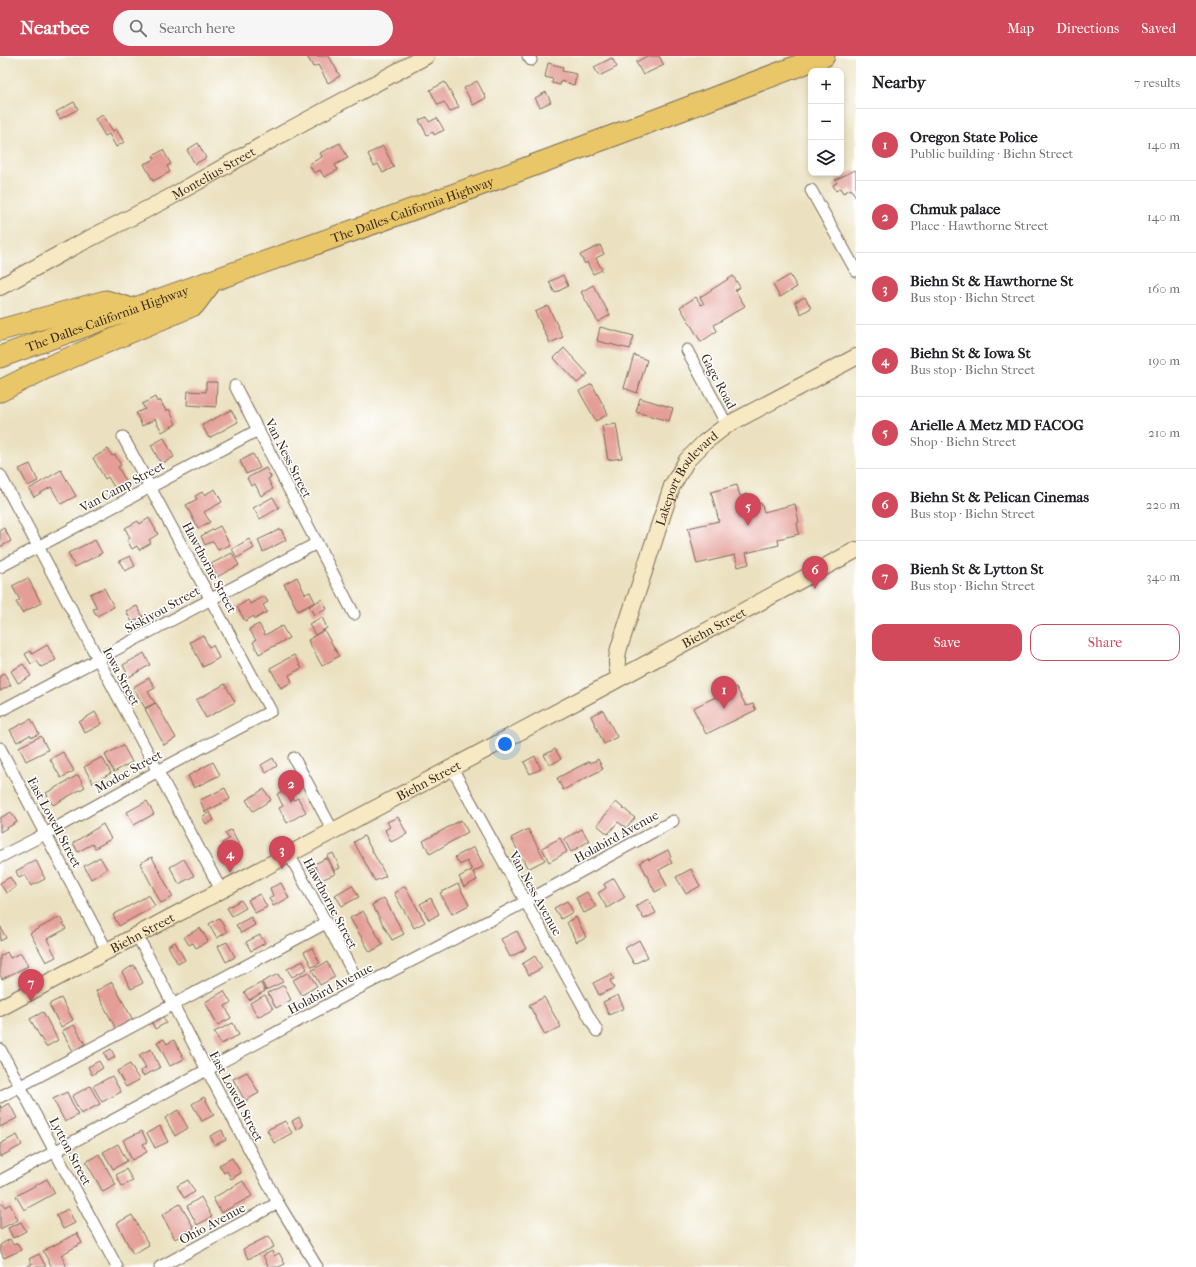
<!DOCTYPE html>
<meta charset="utf-8">
<style>
:root{--surface:#fff;--page:#f6f6f6;--text:#202124;--muted:#757577;--line:#e0e0e0;--accent:#d1495b}
body{margin:0;font-family:"IM FELL French Canon",serif;background:var(--page);color:var(--text)}
.controls{position:absolute;right:12px;top:12px;display:grid;overflow:hidden;border-radius:8px;box-shadow:0 2px 6px #0003}
.controls button{width:36px;height:36px;display:grid;place-items:center;padding:0;border:0;border-bottom:1px solid var(--line);background:var(--surface);color:var(--text);font:20px sans-serif}
.you{position:absolute;left:505px;top:688px;width:14px;height:14px;margin:-10px;border:3px solid #fff;border-radius:50%;background:#1a73e8;box-shadow:0 0 0 6px #1a73e833}
.badge{display:grid;place-items:center;width:26px;height:26px;border-radius:50%;background:var(--accent);color:#fff;font-size:13px;font-weight:700}
.pin{position:absolute;translate:-50% -33px;filter:drop-shadow(0 1px 2px #0008)}
.pin::after{content:'';position:absolute;top:21px;width:14px;height:12px;background:inherit;clip-path:polygon(0 0,100% 0,50% 100%)}
.list{margin:0;padding:0;list-style:none}
h2{display:flex;justify-content:space-between;align-items:center;height:52px;margin:0;padding:0 16px;font-size:17px}
h2 small{font-size:13px;font-weight:400;color:var(--muted)}
.list li{display:grid;grid-template-columns:26px 1fr auto;gap:12px;align-items:center;box-sizing:border-box;height:72px;padding:0 16px;border-top:1px solid var(--line)}
.list b{display:block;font-size:15px;white-space:nowrap}
.list p{margin:0;font-size:13px;white-space:nowrap;color:var(--muted)}
.list em{font-size:13px;font-style:normal;color:var(--muted)}
.actions{display:flex;gap:8px;padding:12px 16px}
.actions a{flex:1;padding:9px 0;border:1px solid var(--accent);border-radius:12px;text-align:center;font-size:14px;color:var(--accent)}
.actions .main{background:var(--accent);color:#fff}
.icon{flex:none;width:22px;height:22px;fill:none;stroke:currentColor;stroke-width:2;stroke-linecap:round;stroke-linejoin:round}
.map{position:relative;flex:none;width:856px;height:1211px;overflow:hidden}
header{display:flex;align-items:center;gap:24px;box-sizing:border-box;height:56px;padding:0 20px;background:var(--accent);color:#fff}
header strong{font-size:19px}
nav{display:flex;gap:22px;margin-inline-start:auto;font-size:14px}
.search{width:280px;height:36px;background:var(--page);display:flex;align-items:center;gap:10px;box-sizing:border-box;padding:0 14px;border-radius:22px;color:var(--muted);font-size:15px}
main{display:flex}
aside{flex:1;background:var(--surface)}
.map>svg:first-child{display:block}
.building{fill:#e49e97}
.lines{fill:none;stroke-linecap:round;stroke-linejoin:round}
.street-casing{stroke:#796a57;stroke-width:13}
.secondary-casing{stroke:#796a57;stroke-width:18}
.highway-casing{stroke:#796a57;stroke-width:23}
.street{stroke:#fff;stroke-width:11}
.secondary{stroke:#f6e9c3;stroke-width:16}
.highway{stroke:#e9c769;stroke-width:21}
.labels{text-anchor:middle;stroke-width:3;stroke-linejoin:round;paint-order:stroke}
.street-label{font-size:13px;fill:#3b2a1e;stroke:#fff}
</style>
<header>
<strong>Nearbee</strong>
<div class="search"><svg class="icon" aria-label="search" viewBox="0 0 24 24"><circle cx="10" cy="10" r="6"/><path d="M15 15l6 6"/></svg>Search here</div>
<nav><a>Map</a><a>Directions</a><a>Saved</a></nav>
</header>
<main>
<div class="map">
<svg width="856" height="1211" viewBox="0 0 856 1211">
<rect width="100%" height="100%" fill="#fff"/>
<filter id="ink" filterUnits="userSpaceOnUse"><feTurbulence type="fractalNoise" baseFrequency=".025" numOctaves="2"/><feDisplacementMap in="SourceGraphic" scale="8" xChannelSelector="R" yChannelSelector="G"/><feConvolveMatrix kernelMatrix="1 2 1 2 8 2 1 2 1" color-interpolation-filters="sRGB"/></filter>
<filter id="wash" filterUnits="userSpaceOnUse"><feTurbulence type="fractalNoise" baseFrequency=".012" numOctaves="4" result="noise"/><feDisplacementMap in="SourceGraphic" scale="16" xChannelSelector="R" yChannelSelector="G"/><feGaussianBlur stdDeviation="0.9" result="paint"/><feColorMatrix in="noise" values="0 0 0 0 0 0 0 0 0 0 0 0 0 0 0 0 0 1.4 0 .05"/><feComposite in="paint" operator="in"/></filter>
<g filter="url(#wash)">
<rect width="100%" height="100%" fill="#ebe1c0"/>
<g id="blocks">
<g class="building">
<polygon points="307,0 329,0 340,20 328,27 318,9 313,11"/>
<polygon points="647,0 659,0 664,9 643,19 636,6"/>
<polygon points="612,2 617,11 599,20 594,11"/>
<polygon points="548,7 563,11 562,15 577,18 574,29 561,25 560,29 552,27 553,23 545,21"/>
<polygon points="477,25 486,42 473,49 464,32"/>
<polygon points="445,26 459,51 450,56 444,46 438,49 430,34"/>
<polygon points="546,36 551,46 540,51 535,42"/>
<polygon points="74,46 78,53 60,63 56,56"/>
<polygon points="103,59 113,75 116,73 124,86 116,91 109,78 105,80 95,63"/>
<polygon points="427,61 429,66 437,62 444,74 434,79 433,76 427,79 419,64"/>
<polygon points="198,87 206,102 195,108 187,94"/>
<polygon points="340,87 348,102 335,109 338,114 324,121 320,114 314,117 309,108 322,101 320,97"/>
<polygon points="383,90 394,111 383,117 378,108 374,110 368,98"/>
<polygon points="163,94 171,108 167,110 170,116 153,125 144,108 155,103 153,100"/>
<polygon points="855,114 856,116 856,142 851,133 843,137 840,132 836,135 833,129 837,127 835,124"/>
<polygon points="600,189 604,198 596,202 602,214 593,218 587,206 585,208 580,199"/>
<polygon points="563,219 568,230 555,237 549,226"/>
<polygon points="790,219 797,231 780,241 773,229"/>
<polygon points="733,220 740,231 735,234 745,250 714,269 717,275 701,286 680,251 696,241 701,249 704,248 700,241"/>
<polygon points="593,229 610,259 598,266 581,236"/>
<polygon points="805,241 811,252 801,258 795,246"/>
<polygon points="548,250 563,281 550,287 535,256"/>
<polygon points="600,271 634,280 630,293 597,285"/>
<polygon points="564,292 588,318 577,327 554,302"/>
<polygon points="634,299 647,304 637,337 624,332"/>
<polygon points="206,326 217,326 216,351 187,349 188,335 206,336"/>
<polygon points="592,328 608,358 596,365 579,335"/>
<polygon points="155,341 157,346 160,344 166,355 169,353 176,368 162,376 155,363 142,370 136,357 145,353 142,348"/>
<polygon points="640,342 673,352 669,365 636,356"/>
<polygon points="231,354 238,366 209,382 202,369"/>
<polygon points="616,368 622,402 608,404 602,370"/>
<polygon points="164,382 174,401 161,408 151,389"/>
<polygon points="108,393 112,400 115,399 121,409 118,411 126,425 114,431 108,421 105,423 93,402"/>
<polygon points="253,398 260,412 246,418 240,405"/>
<polygon points="30,408 38,425 28,430 19,413"/>
<polygon points="266,412 271,421 268,423 273,433 261,440 255,428 251,430 247,422"/>
<polygon points="61,414 76,440 61,448 51,431 34,441 29,433"/>
<polygon points="737,429 740,440 747,438 750,450 761,447 764,456 795,448 799,466 797,467 799,478 778,483 779,489 746,497 749,508 738,511 735,499 697,508 688,472 719,465 711,436"/>
<polygon points="215,433 222,446 204,456 210,466 198,472 186,449 197,443 195,440 202,436 204,439"/>
<polygon points="273,441 279,452 260,463 253,452"/>
<polygon points="149,462 158,478 149,484 151,487 139,494 137,490 132,493 127,484 130,482 125,472 138,465 140,468"/>
<polygon points="220,470 230,489 218,494 213,485 205,489 201,480"/>
<polygon points="4,472 11,485 0,491 0,474"/>
<polygon points="281,473 286,484 263,496 258,484"/>
<polygon points="249,483 254,492 237,502 232,493"/>
<polygon points="95,484 102,497 75,511 68,497"/>
<polygon points="232,497 239,509 217,521 211,508"/>
<polygon points="130,500 135,510 125,515 119,505"/>
<polygon points="297,521 305,538 310,536 315,546 298,555 284,528"/>
<polygon points="28,522 41,547 22,557 16,546 20,544 12,530"/>
<polygon points="104,532 114,551 97,560 93,553 97,552 90,538"/>
<polygon points="264,540 268,546 263,549 267,556 255,563 254,560 245,565 237,551 248,544 250,548"/>
<polygon points="322,543 327,553 314,559 309,550"/>
<polygon points="137,550 143,561 132,566 126,555"/>
<polygon points="322,561 327,572 315,579 309,568"/>
<polygon points="259,568 265,579 282,570 289,582 259,598 253,586 256,584 249,573"/>
<polygon points="324,574 339,600 322,610 308,584"/>
<polygon points="203,579 209,591 213,589 219,602 203,611 190,586"/>
<polygon points="47,589 56,604 41,611 37,605 31,608 25,598 30,595 32,598"/>
<polygon points="144,597 150,609 129,621 123,609"/>
<polygon points="294,599 302,612 289,619 292,626 281,632 270,612"/>
<polygon points="23,608 31,620 18,627 11,615"/>
<polygon points="4,617 11,629 0,635 0,620"/>
<polygon points="149,622 155,632 148,636 155,647 145,652 133,631"/>
<polygon points="225,628 235,646 206,662 196,644"/>
<polygon points="736,631 746,650 753,648 756,654 706,678 693,652"/>
<polygon points="156,647 176,682 164,689 145,653"/>
<polygon points="603,654 617,681 604,688 591,660"/>
<polygon points="95,656 102,668 85,677 79,666"/>
<polygon points="31,663 39,678 32,681 30,679 17,686 10,674"/>
<polygon points="41,680 48,694 26,705 19,691"/>
<polygon points="123,689 132,706 114,716 105,699"/>
<polygon points="555,693 561,703 550,709 544,699"/>
<polygon points="63,696 74,715 61,722 50,703"/>
<polygon points="535,700 541,713 530,718 524,706"/>
<polygon points="102,701 111,717 93,727 84,711"/>
<polygon points="273,702 277,710 266,717 261,709"/>
<polygon points="598,703 603,713 563,734 557,722 590,705 591,707"/>
<polygon points="213,706 220,719 194,732 188,720"/>
<polygon points="78,719 85,731 53,749 46,737"/>
<polygon points="225,732 230,743 205,756 200,744"/>
<polygon points="288,732 294,744 298,742 306,756 287,767 279,752 283,750 277,738"/>
<polygon points="264,733 271,744 253,755 246,744"/>
<polygon points="147,745 154,758 134,769 127,756"/>
<polygon points="616,746 635,762 626,772 618,766 608,778 597,769"/>
<polygon points="11,756 17,766 0,776 0,762"/>
<polygon points="210,756 214,764 206,768 202,761"/>
<polygon points="398,761 407,778 391,786 385,774 390,771 387,766"/>
<polygon points="461,764 468,776 430,798 423,785"/>
<polygon points="103,768 111,783 95,792 92,788 78,796 73,787"/>
<polygon points="528,773 545,804 528,813 511,782"/>
<polygon points="582,773 589,785 571,796 564,783"/>
<polygon points="231,774 244,798 232,805 222,787 229,783 225,777"/>
<polygon points="364,780 386,820 375,825 354,786"/>
<polygon points="560,782 567,796 549,806 542,792"/>
<polygon points="474,791 484,810 473,816 477,824 464,831 459,821 472,814 467,805 460,809 455,801"/>
<polygon points="668,794 671,801 669,802 672,807 659,814 667,830 655,836 640,806 648,802 649,804"/>
<polygon points="333,797 340,812 334,815 327,800"/>
<polygon points="100,801 107,813 91,823 84,810"/>
<polygon points="152,801 173,841 161,847 140,807"/>
<polygon points="327,802 335,818 321,824 314,808"/>
<polygon points="184,803 194,820 179,828 170,811"/>
<polygon points="36,804 45,823 31,830 25,819 19,822 16,815"/>
<polygon points="691,813 700,830 686,838 676,821"/>
<polygon points="10,821 16,831 6,837 0,827"/>
<polygon points="614,822 625,841 607,852 598,837 606,832 604,828"/>
<polygon points="281,827 289,842 273,850 269,842 273,840 270,832"/>
<polygon points="458,828 469,849 452,858 440,837"/>
<polygon points="352,829 359,841 342,850 335,839"/>
<polygon points="405,830 425,866 414,872 394,837"/>
<polygon points="587,836 596,851 584,857 576,842"/>
<polygon points="260,838 267,851 255,857 248,844"/>
<polygon points="149,839 155,850 119,870 113,859"/>
<polygon points="384,842 404,878 392,884 372,849"/>
<polygon points="431,842 439,858 429,864 420,848"/>
<polygon points="648,843 656,857 644,863 636,850"/>
<polygon points="241,844 246,852 232,860 227,852"/>
<polygon points="567,845 573,856 561,863 554,852"/>
<polygon points="363,855 383,889 370,896 350,862"/>
<polygon points="60,861 66,873 47,883 56,901 46,906 30,877"/>
<polygon points="251,861 255,869 241,877 236,869"/>
<polygon points="576,861 586,881 576,886 567,866"/>
<polygon points="219,862 227,876 217,882 209,868"/>
<polygon points="0,870 6,882 0,885"/>
<polygon points="200,872 208,885 196,892 193,887 189,889 184,881"/>
<polygon points="517,875 526,893 510,901 501,883"/>
<polygon points="260,879 265,887 251,895 246,886"/>
<polygon points="639,884 648,901 634,908 625,892"/>
<polygon points="175,886 185,904 178,908 168,890"/>
<polygon points="227,886 235,901 226,906 218,890"/>
<polygon points="312,892 320,907 312,911 304,896"/>
<polygon points="7,896 10,902 21,897 28,910 2,923 0,919 0,900"/>
<polygon points="535,900 542,912 529,919 522,908"/>
<polygon points="303,905 307,913 292,921 287,913"/>
<polygon points="327,906 335,921 320,929 312,914"/>
<polygon points="134,909 143,927 131,933 122,916"/>
<polygon points="308,916 317,930 302,939 293,924"/>
<polygon points="278,918 283,926 266,934 262,926"/>
<polygon points="611,918 614,923 610,924 614,932 599,939 593,927"/>
<polygon points="112,926 133,964 116,973 96,935"/>
<polygon points="261,927 265,935 249,944 244,936"/>
<polygon points="284,929 291,944 276,952 268,937"/>
<polygon points="224,935 231,947 225,950 231,962 218,969 205,946"/>
<polygon points="265,939 273,953 258,961 250,947"/>
<polygon points="618,939 624,952 609,959 603,946"/>
<polygon points="544,941 561,971 545,979 529,949"/>
<polygon points="61,942 73,964 61,971 49,948"/>
<polygon points="43,956 58,984 46,991 30,963"/>
<polygon points="162,959 166,967 155,973 151,964"/>
<polygon points="233,967 239,979 221,988 214,976"/>
<polygon points="74,969 85,988 73,995 62,975"/>
<polygon points="164,983 167,988 174,984 184,1003 170,1010 157,986"/>
<polygon points="111,993 115,1001 108,1005 104,997"/>
<polygon points="151,993 160,1012 143,1020 140,1015 146,1012 139,999"/>
<polygon points="99,1005 103,1012 92,1019 88,1011"/>
<polygon points="130,1008 139,1024 126,1031 117,1015"/>
<polygon points="247,1016 259,1037 245,1045 233,1023"/>
<polygon points="112,1020 121,1036 102,1046 93,1030"/>
<polygon points="90,1030 100,1048 81,1058 72,1040"/>
<polygon points="67,1036 78,1059 65,1066 53,1043"/>
<polygon points="204,1041 214,1059 202,1065 192,1048"/>
<polygon points="9,1047 17,1062 0,1071 0,1049 1,1052"/>
<polygon points="178,1054 188,1072 175,1080 165,1062"/>
<polygon points="299,1061 303,1070 296,1074 292,1065"/>
<polygon points="285,1065 292,1077 274,1087 267,1074"/>
<polygon points="160,1070 168,1086 155,1092 147,1077"/>
<polygon points="222,1074 226,1084 215,1089 210,1080"/>
<polygon points="142,1075 147,1086 143,1088 147,1096 132,1104 123,1084"/>
<polygon points="17,1079 22,1089 0,1101 0,1088"/>
<polygon points="118,1088 127,1105 113,1113 103,1096"/>
<polygon points="99,1098 116,1129 103,1136 86,1106"/>
<polygon points="232,1102 241,1117 231,1123 227,1115 224,1117 219,1109"/>
<polygon points="126,1113 133,1125 122,1130 116,1119"/>
<polygon points="47,1123 55,1137 24,1154 16,1140"/>
<polygon points="188,1124 195,1136 184,1142 177,1130"/>
<polygon points="243,1125 252,1140 221,1157 213,1142"/>
<polygon points="201,1141 212,1161 197,1169 187,1150"/>
<polygon points="3,1147 5,1151 10,1148 18,1164 0,1173 0,1149"/>
<polygon points="180,1148 194,1172 175,1183 162,1159"/>
<polygon points="68,1153 75,1167 63,1173 56,1159"/>
<polygon points="132,1159 149,1189 133,1198 117,1167"/>
<polygon points="21,1166 26,1175 13,1182 8,1172"/>
<polygon points="77,1177 82,1187 61,1199 67,1211 52,1211 43,1195"/>
<polygon points="269,1180 274,1191 248,1203 243,1193"/>
<polygon points="10,1183 13,1189 17,1187 21,1194 4,1202 0,1194 0,1189"/>
<polygon points="272,1195 274,1200 279,1197 285,1208 278,1211 269,1211 263,1200"/>
<polygon points="39,1198 46,1211 26,1211 32,1208 29,1203"/>
</g>
</g>
</g>
<g filter="url(#ink)">
<use href="#blocks" fill-opacity="0" stroke="#796a57" stroke-width="1"/>
<g class="lines">
<g class="street-casing">
<g id="street">
<polyline points="528,0 531,4"/>
<polyline points="811,134 856,215"/>
<polyline points="687,294 727,369"/>
<polyline points="235,330 354,558"/>
<polyline points="0,419 221,834"/>
<polyline points="0,511 258,374"/>
<polyline points="0,655 317,487"/>
<polyline points="0,692 107,895"/>
<polyline points="294,702 333,775"/>
<polyline points="452,712 597,975"/>
<polyline points="289,798 361,931"/>
<polyline points="0,801 45,778 158,715 271,655 123,381"/>
<polyline points="137,879 207,1014 278,1147 317,1211"/>
<polyline points="0,993 117,1211"/>
<polyline points="0,1041 326,867"/>
<polyline points="0,1125 361,931 525,846 673,765"/>
<polyline points="160,1211 278,1147"/>
</g>
</g>
<g class="secondary-casing">
<g id="secondary">
<path id="s1" d="M0 231 71 192 167 143 289 74 426 0"/>
<path id="s2" d="M620 621C616 610 616 603 619 592L672 430 687 404 705 386 727 369 856 301"/>
<path id="s3" d="M0 952 585 641 856 494"/>
</g>
</g>
<g class="highway-casing">
<g id="highway">
<polyline points="0,274 106,245 132,253"/>
<path id="s4" d="M0 301C187 232 377 168 564 98 651 66 737 33 824 0"/>
<polyline points="0,335 46,312 194,249 212,225"/>
</g>
</g>
<use href="#street" class="street"/>
<use href="#secondary" class="secondary"/>
<use href="#highway" class="highway"/>
</g>
</g>
<g class="labels">
<g class="street-label">
<text dy="5" stroke="none"><textPath href="#s1" startOffset="242">Montelius Street</textPath></text>
<text dy="5" stroke="none"><textPath href="#s4" startOffset="438">The Dalles-California Highway</textPath></text>
<text dy="5" stroke="none"><textPath href="#s4" startOffset="114">The Dalles-California Highway</textPath></text>
<text transform="translate(719 325) rotate(62)" y="5">Gage Road</text>
<text transform="translate(289 402) rotate(63)" y="5">Van Ness Street</text>
<text dy="5" stroke="none"><textPath href="#s2" startOffset="214">Lakeport Boulevard</textPath></text>
<text transform="translate(122 430) rotate(-28)" y="5">Van Camp Street</text>
<text transform="translate(210 511) rotate(62)" y="5">Hawthorne Street</text>
<text transform="translate(162 553) rotate(-29)" y="5">Siskiyou Street</text>
<text dy="5" stroke="none"><textPath href="#s3" startOffset="809">Biehn Street</textPath></text>
<text transform="translate(122 620) rotate(62)" y="5">Iowa Street</text>
<text transform="translate(128 715) rotate(-29)" y="5">Modoc Street</text>
<text dy="5" stroke="none"><textPath href="#s3" startOffset="485">Biehn Street</textPath></text>
<text transform="translate(55 766) rotate(62)" y="5">East Lowell Street</text>
<text transform="translate(616 780) rotate(-29)" y="5">Holabird Avenue</text>
<text transform="translate(536 837) rotate(61)" y="5">Van Ness Avenue</text>
<text transform="translate(331 847) rotate(62)" y="5">Hawthorne Street</text>
<text dy="5" stroke="none"><textPath href="#s3" startOffset="161">Biehn Street</textPath></text>
<text transform="translate(330 932) rotate(-28)" y="5">Holabird Avenue</text>
<text transform="translate(237 1040) rotate(62)" y="5">East Lowell Street</text>
<text transform="translate(71 1095) rotate(62)" y="5">Lytton Street</text>
<text transform="translate(212 1167) rotate(-28)" y="5">Ohio Avenue</text>
</g>
</g>
</svg>
<div class="controls">
<button>+</button>
<button>−</button>
<button><svg class="icon" aria-label="layers" viewBox="0 0 24 24"><path d="M12 4l9 5-9 5-9-5zM3 14l9 5 9-5"/></svg></button>
</div>
<div class="you"></div>
<div class="pin badge" style="left:724px;top:653px">1</div>
<div class="pin badge" style="left:291px;top:747px">2</div>
<div class="pin badge" style="left:282px;top:813px">3</div>
<div class="pin badge" style="left:230px;top:817px">4</div>
<div class="pin badge" style="left:748px;top:470px">5</div>
<div class="pin badge" style="left:815px;top:533px">6</div>
<div class="pin badge" style="left:31px;top:946px">7</div>
</div>
<aside>
<h2>Nearby<small>7 results</small></h2>
<ul class="list">
<li><span class="badge">1</span><div><b>Oregon State Police</b><p>Public building · Biehn Street</p></div><em>140 m</em></li>
<li><span class="badge">2</span><div><b>Chmuk palace</b><p>Place · Hawthorne Street</p></div><em>140 m</em></li>
<li><span class="badge">3</span><div><b>Biehn St &amp; Hawthorne St</b><p>Bus stop · Biehn Street</p></div><em>160 m</em></li>
<li><span class="badge">4</span><div><b>Biehn St &amp; Iowa St</b><p>Bus stop · Biehn Street</p></div><em>190 m</em></li>
<li><span class="badge">5</span><div><b>Arielle A Metz MD FACOG</b><p>Shop · Biehn Street</p></div><em>210 m</em></li>
<li><span class="badge">6</span><div><b>Biehn St &amp; Pelican Cinemas</b><p>Bus stop · Biehn Street</p></div><em>220 m</em></li>
<li><span class="badge">7</span><div><b>Bienh St &amp; Lytton St</b><p>Bus stop · Biehn Street</p></div><em>340 m</em></li>
</ul>
<div class="actions"><a class="main">Save</a><a>Share</a></div>
</aside>
</main>
